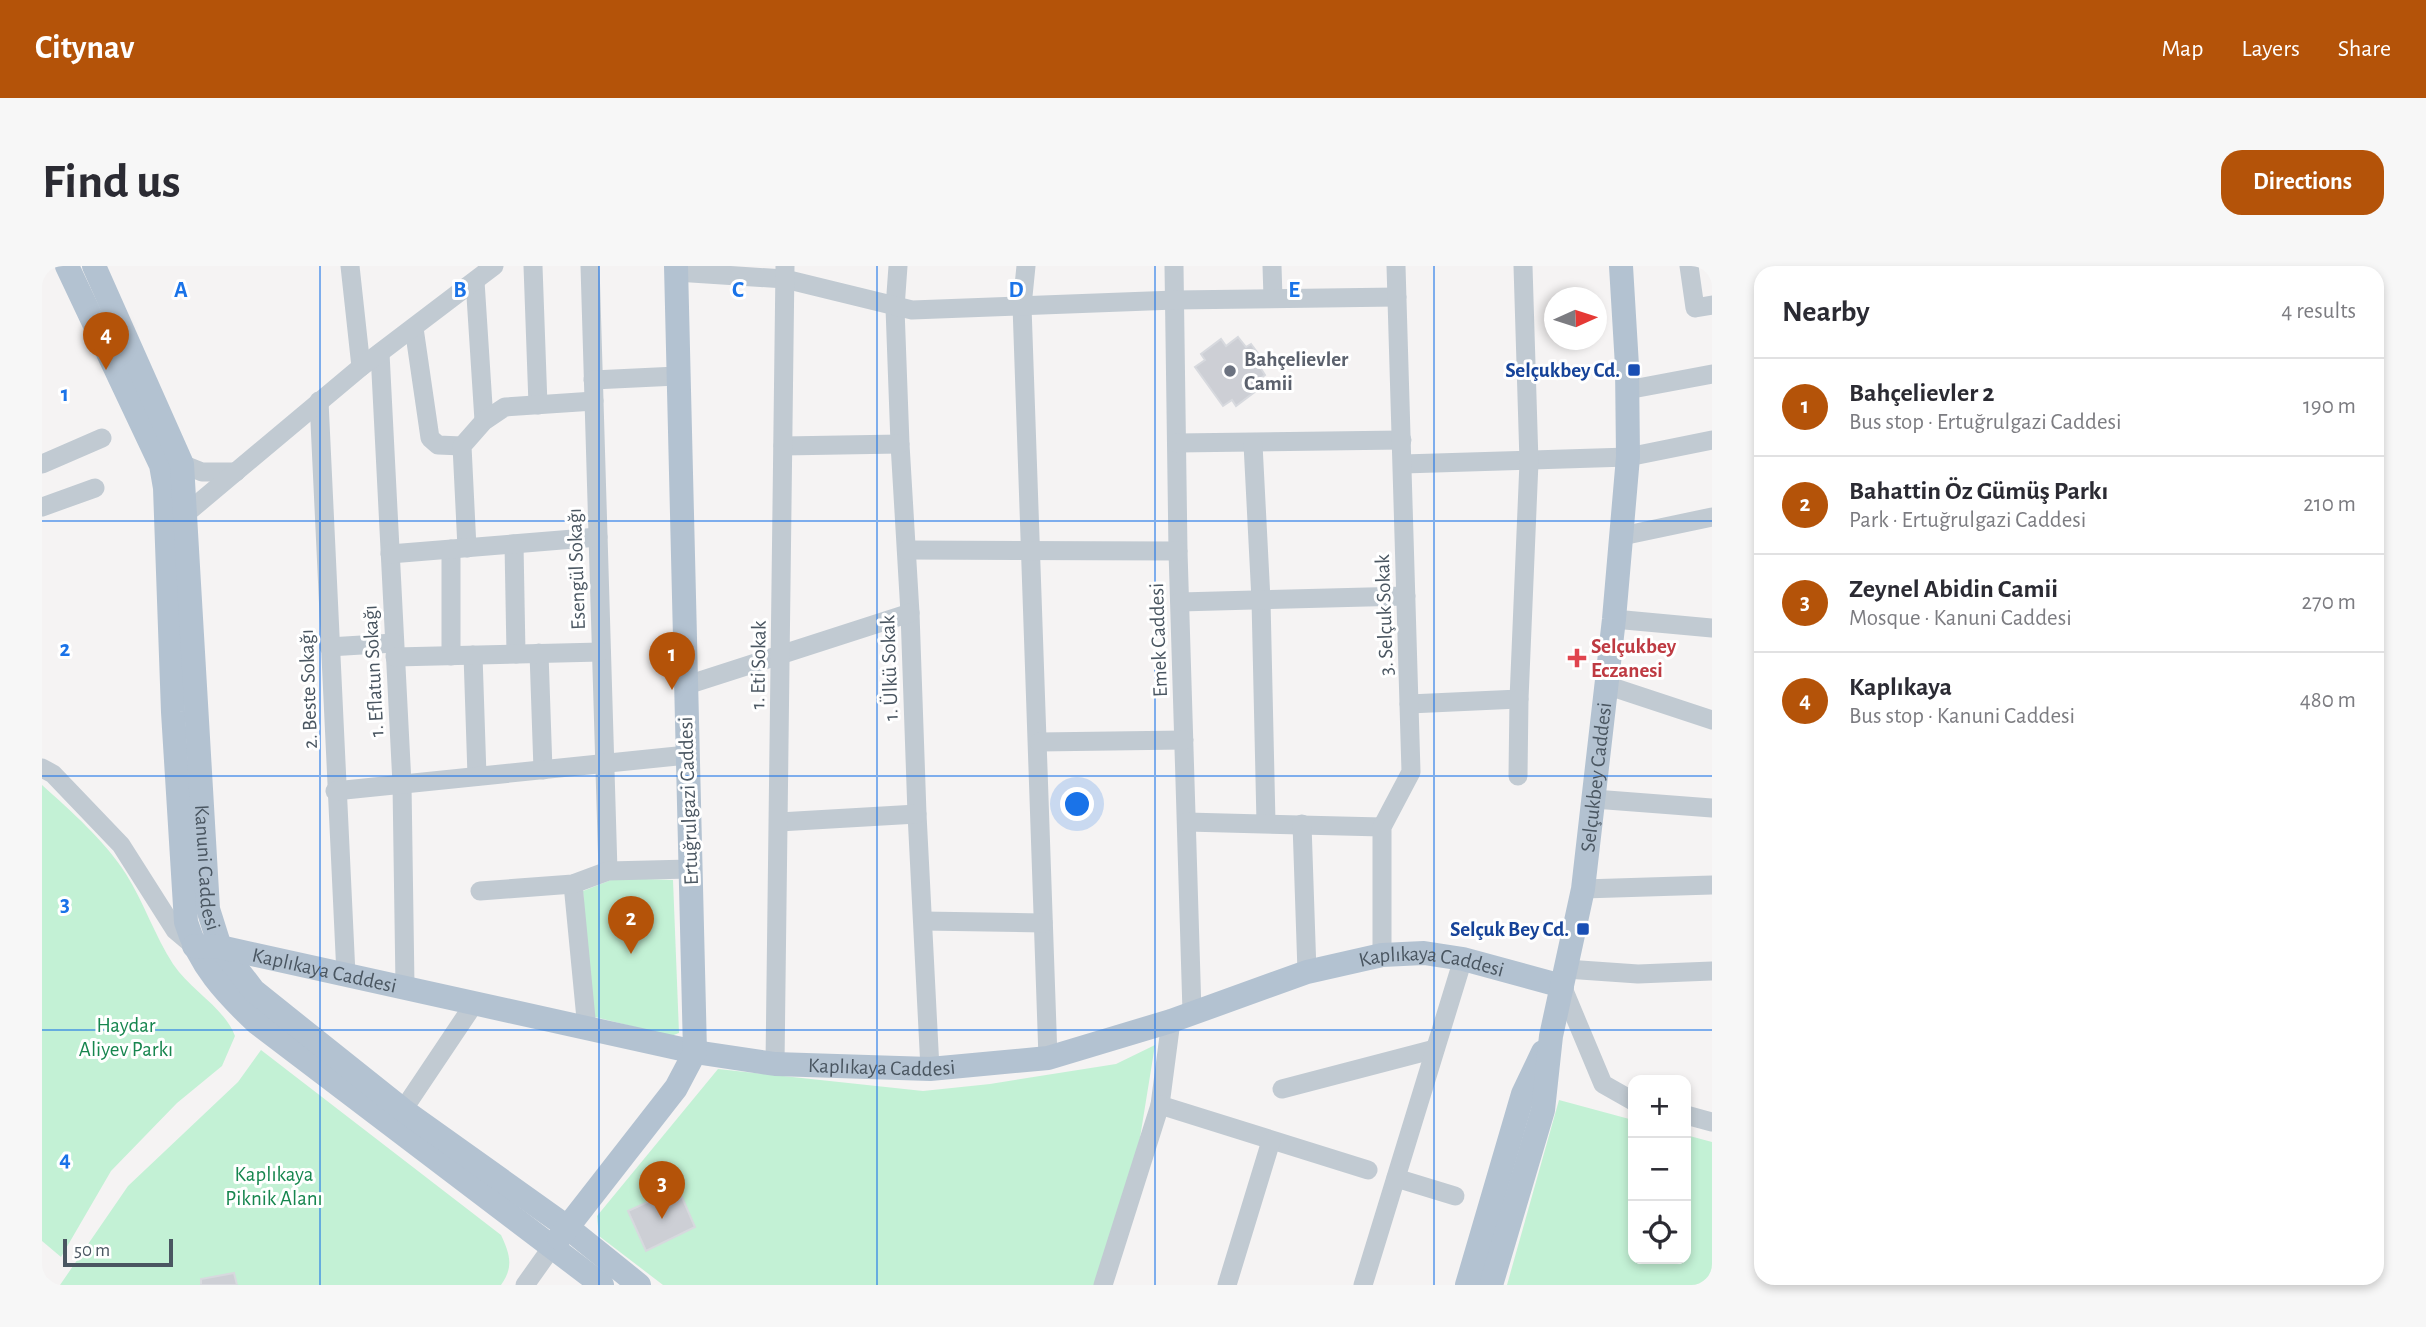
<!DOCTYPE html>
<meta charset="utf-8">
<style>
:root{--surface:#fff;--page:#f7f7f7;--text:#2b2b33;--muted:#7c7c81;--line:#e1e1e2;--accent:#b45309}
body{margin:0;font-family:"Alegreya Sans",sans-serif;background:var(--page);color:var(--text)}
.controls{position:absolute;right:21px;bottom:21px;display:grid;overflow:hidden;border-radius:14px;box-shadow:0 4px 10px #0003}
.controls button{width:63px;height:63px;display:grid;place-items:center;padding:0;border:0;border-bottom:2px solid var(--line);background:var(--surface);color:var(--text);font:35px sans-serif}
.compass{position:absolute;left:1502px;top:21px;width:63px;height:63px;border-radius:50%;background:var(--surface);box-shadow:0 4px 10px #0003;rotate:87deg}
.scale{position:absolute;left:21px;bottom:18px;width:110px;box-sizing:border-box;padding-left:7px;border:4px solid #4a5661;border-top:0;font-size:19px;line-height:24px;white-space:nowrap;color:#4a5661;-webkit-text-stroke:5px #fff;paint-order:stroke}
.you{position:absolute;left:1036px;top:539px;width:24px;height:24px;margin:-18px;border:5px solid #fff;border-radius:50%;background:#1a73e8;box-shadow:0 0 0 10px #1a73e833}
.badge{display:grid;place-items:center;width:46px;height:46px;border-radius:50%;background:var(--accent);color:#fff;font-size:23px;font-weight:700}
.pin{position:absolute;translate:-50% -58px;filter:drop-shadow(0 2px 4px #0008)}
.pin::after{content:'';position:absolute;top:37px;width:24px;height:21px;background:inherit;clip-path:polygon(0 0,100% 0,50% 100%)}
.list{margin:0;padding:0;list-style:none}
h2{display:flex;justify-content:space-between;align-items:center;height:91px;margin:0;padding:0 28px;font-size:30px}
h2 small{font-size:23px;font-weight:400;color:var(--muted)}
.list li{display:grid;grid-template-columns:46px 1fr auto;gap:21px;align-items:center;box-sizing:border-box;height:98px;padding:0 28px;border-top:2px solid var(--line)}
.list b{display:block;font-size:26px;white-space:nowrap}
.list p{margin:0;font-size:23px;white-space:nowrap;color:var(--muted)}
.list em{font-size:23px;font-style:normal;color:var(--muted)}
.icon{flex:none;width:38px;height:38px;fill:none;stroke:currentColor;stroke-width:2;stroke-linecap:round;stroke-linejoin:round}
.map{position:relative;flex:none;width:1670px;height:1019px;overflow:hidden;border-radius:21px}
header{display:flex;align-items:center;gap:42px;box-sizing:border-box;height:98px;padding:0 35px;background:var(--accent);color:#fff}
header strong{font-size:33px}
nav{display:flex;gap:38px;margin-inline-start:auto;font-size:24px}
.intro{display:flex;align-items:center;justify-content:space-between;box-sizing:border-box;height:168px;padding:0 42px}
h1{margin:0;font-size:49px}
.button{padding:18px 32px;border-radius:21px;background:var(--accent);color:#fff;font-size:24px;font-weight:700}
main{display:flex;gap:42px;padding:0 42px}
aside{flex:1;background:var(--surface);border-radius:21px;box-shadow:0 4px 10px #0003}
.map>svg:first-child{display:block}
.green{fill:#c3f1d5}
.building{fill:#cdcfd5;stroke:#d7d9de;stroke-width:2}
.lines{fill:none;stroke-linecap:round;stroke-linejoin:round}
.minor{stroke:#c1cad2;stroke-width:19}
.major{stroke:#b3c2d1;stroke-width:24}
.grid{fill:none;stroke:#1a73e8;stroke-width:2;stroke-opacity:0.55}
.transit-dot{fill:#1a4fb4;stroke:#fff;stroke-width:2.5}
.worship-dot{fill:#6b7280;stroke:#fff;stroke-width:2.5}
.health-dot{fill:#e0444e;stroke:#fff;stroke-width:2.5}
.labels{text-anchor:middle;stroke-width:6;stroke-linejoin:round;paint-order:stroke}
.worship-label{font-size:21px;font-weight:bold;fill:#5b616d;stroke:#fff;text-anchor:start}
.transit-label{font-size:21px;font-weight:bold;fill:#164399;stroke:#fff;text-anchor:end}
.street-label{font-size:21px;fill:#4a5661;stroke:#fff}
.health-label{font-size:21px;font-weight:bold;fill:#be3a42;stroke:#fff;text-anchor:start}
.park-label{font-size:21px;fill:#17864f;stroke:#fff}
.grid-label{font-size:23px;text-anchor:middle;font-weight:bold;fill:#1a73e8;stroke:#fff;stroke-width:6;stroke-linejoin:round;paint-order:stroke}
</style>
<header>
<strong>Citynav</strong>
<nav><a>Map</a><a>Layers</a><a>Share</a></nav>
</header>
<div class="intro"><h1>Find us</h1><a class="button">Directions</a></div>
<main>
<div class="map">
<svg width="1670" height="1019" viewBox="0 0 1670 1019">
<rect width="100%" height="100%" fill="#f5f3f3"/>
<g class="green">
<path d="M0 519C29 545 63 575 84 608 102 637 113 670 131 698 149 725 182 741 193 770L180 800 135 837 69 905 19 991 0 975Z"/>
<polygon points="574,612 631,614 637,767 629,770 549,750 541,625"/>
<polygon points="1113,779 1096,884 1056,1019 621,1019 557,970 555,950 676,803 881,825 948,818 1074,798"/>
<path d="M219 784 459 969C468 988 472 1001 459 1019H18L86 920 196 816Z"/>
<polygon points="1517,834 1591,854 1591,993 1644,993 1644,869 1670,876 1670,1019 1465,1019"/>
</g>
<g class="building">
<polygon points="1196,71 1204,81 1209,78 1221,94 1216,98 1223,109 1210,119 1214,125 1194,140 1190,134 1181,140 1153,101 1163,94 1159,88 1179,73 1184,80"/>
<polygon points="636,922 653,961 604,985 586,945"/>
<polygon points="192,1007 195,1019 159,1019 159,1013"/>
</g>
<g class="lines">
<g class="minor">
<polyline points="308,0 319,101"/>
<polyline points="491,0 496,139"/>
<polyline points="548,0 566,605"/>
<polyline points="856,0 853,42 858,178 868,347 875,548 888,803"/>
<polyline points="984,0 980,40 1006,792"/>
<polyline points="1132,0 1136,285 1150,746"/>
<polyline points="1230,0 1231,32"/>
<polyline points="1647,0 1653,42 1670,39"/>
<polyline points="634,6 743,13 870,44 1133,34 1355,31"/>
<polyline points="433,15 442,155"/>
<polyline points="372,62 388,172 396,179 420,180"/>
<polyline points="338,87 360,518 363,720"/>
<polyline points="551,114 635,110"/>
<polyline points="1585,124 1670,108"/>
<polyline points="277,135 304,709"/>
<polyline points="1135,177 1360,174"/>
<polyline points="1211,178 1219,334 1224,557"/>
<polyline points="741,180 858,178"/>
<polyline points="0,198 60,172"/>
<polyline points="140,198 160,206 194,206"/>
<polyline points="1361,198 1586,191 1670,174"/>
<polyline points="0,241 53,222"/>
<polyline points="134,256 319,101 452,0"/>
<polyline points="1580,270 1670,251"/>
<polyline points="472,278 474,388"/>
<polyline points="425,282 420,180 442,155 463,141 552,135"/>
<polyline points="409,283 409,390"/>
<polyline points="865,284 1136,285"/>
<polyline points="348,288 556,271"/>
<polyline points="1138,336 1364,330"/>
<polyline points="1572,353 1670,362"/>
<polyline points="287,381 352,377"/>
<polyline points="497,387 501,504"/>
<polyline points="431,389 435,510"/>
<polyline points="353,391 559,386"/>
<polyline points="1564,419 1670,454"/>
<polyline points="642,420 868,347"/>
<polyline points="1367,438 1477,433 1487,196 1481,0"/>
<polyline points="997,476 1142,474"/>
<polyline points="0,502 11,508 79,579 133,664 152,680"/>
<polyline points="1476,510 1477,433"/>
<polyline points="293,525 645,489"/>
<polyline points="1552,533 1670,542"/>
<polyline points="737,556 875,548"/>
<polyline points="1145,556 1340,561"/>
<polyline points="1260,558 1265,706"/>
<polyline points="531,618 545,763"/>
<polyline points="1541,623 1670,619"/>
<polyline points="438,625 531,618 566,605 648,603"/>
<polyline points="881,655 1001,657"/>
<polyline points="1340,689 1340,561 1369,506 1354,0"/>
<polyline points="1524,703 1596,708 1670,705"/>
<polyline points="1520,720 1561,818 1591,835"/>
<polyline points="1129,755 1118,839 1326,904"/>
<polyline points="733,798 743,0"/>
<polyline points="1240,823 1393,783"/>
<polyline points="361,844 432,738"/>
<polyline points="1644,849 1670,856"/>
<polyline points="1354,912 1413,930"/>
<polyline points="483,1019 510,981"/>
<polyline points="1061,1019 1118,839"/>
<polyline points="1185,1019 1229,875"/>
<polyline points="1321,1019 1421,693"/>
</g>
<g class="major">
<path d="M25 0 119 199 123 222 131 446 144 656C157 699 183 727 215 757L560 1019"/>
<path id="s1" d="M52 0 140 198 166 643 178 681 212 725 361 844 525 961 597 1019"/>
<path id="s2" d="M152 680 178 681 653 786 733 798 888 803 1006 792 1129 755 1265 706 1340 689 1382 687 1421 693 1520 720"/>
<polyline points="517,972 634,822 653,786 634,0"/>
<polyline points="1425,1019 1481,828 1501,786"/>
<path id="s3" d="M1449 1019 1501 844 1509 770 1541 623 1572 353 1586 191 1585 100 1579 0"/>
</g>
</g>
<path class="grid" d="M278 0V1019M557 0V1019M835 0V1019M1113 0V1019M1392 0V1019M0 255H1670M0 510H1670M0 764H1670"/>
<g class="transit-dot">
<rect x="1585" y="97" width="14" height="14" rx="3.5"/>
<rect x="1534" y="656" width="14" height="14" rx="3.5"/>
</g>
<circle class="worship-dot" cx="1188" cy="105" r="7"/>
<path class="health-dot" d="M1531.5 381.5h7v7h7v7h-7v7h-7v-7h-7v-7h7z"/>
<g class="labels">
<g class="worship-label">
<text x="1202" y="100">Bahçelievler<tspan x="1202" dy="24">Camii</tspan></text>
</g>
<g class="transit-label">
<text x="1578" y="111">Selçukbey Cd.</text>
<text x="1527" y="670">Selçuk Bey Cd.</text>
</g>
<g class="street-label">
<text transform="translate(534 303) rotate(-92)" y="7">Esengül Sokağı</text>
<text transform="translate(1342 349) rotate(-92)" y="7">3. Selçuk Sokak</text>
<text transform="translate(1116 374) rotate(-92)" y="7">Emek Caddesi</text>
<text transform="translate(716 399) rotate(-89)" y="7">1. Eti Sokak</text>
<text transform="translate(847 402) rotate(-92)" y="7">1. Ülkü Sokak</text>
<text transform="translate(331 405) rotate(-93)" y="7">1. Eflatun Sokağı</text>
<text transform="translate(266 423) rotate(-92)" y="7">2. Beste Sokağı</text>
<text dy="7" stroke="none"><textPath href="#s3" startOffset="520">Selçukbey Caddesi</textPath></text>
<text transform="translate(646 535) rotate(-92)" y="7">Ertuğrulgazi Caddesi</text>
<text dy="7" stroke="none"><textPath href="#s1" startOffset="621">Kanuni Caddesi</textPath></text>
<text dy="7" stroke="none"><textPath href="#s2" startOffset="1267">Kaplıkaya Caddesi</textPath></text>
<text dy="7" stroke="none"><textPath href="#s2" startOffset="133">Kaplıkaya Caddesi</textPath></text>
<text dy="7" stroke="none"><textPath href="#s2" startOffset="700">Kaplıkaya Caddesi</textPath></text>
</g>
<g class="health-label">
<text x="1549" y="387">Selçukbey<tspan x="1549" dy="24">Eczanesi</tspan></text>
</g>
<g class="park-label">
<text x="84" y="766">Haydar<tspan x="84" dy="24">Aliyev Parkı</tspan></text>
<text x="232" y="915">Kaplıkaya<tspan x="232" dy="24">Piknik Alanı</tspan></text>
</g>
</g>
<g class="grid-label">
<text x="139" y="31">A</text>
<text x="418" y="31">B</text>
<text x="696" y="31">C</text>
<text x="974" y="31">D</text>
<text x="1252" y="31">E</text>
<text x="23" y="135">1</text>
<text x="23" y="390">2</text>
<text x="23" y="645">3</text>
<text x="23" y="900">4</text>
</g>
</svg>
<div class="controls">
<button>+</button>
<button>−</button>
<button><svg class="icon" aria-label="locate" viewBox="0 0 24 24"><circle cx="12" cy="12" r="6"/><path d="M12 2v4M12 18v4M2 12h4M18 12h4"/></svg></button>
</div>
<svg class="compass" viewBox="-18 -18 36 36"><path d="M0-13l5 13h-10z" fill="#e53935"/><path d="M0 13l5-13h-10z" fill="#7c7c81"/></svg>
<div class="scale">50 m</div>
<div class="you"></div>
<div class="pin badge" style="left:630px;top:424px">1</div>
<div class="pin badge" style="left:589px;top:688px">2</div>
<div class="pin badge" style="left:620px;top:953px">3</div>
<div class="pin badge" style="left:64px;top:104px">4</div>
</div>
<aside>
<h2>Nearby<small>4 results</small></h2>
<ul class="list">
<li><span class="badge">1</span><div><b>Bahçelievler 2</b><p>Bus stop · Ertuğrulgazi Caddesi</p></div><em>190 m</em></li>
<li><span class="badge">2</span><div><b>Bahattin Öz Gümüş Parkı</b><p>Park · Ertuğrulgazi Caddesi</p></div><em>210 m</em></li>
<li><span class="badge">3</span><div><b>Zeynel Abidin Camii</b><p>Mosque · Kanuni Caddesi</p></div><em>270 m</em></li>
<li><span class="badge">4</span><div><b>Kaplıkaya</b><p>Bus stop · Kanuni Caddesi</p></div><em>480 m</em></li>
</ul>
</aside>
</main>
